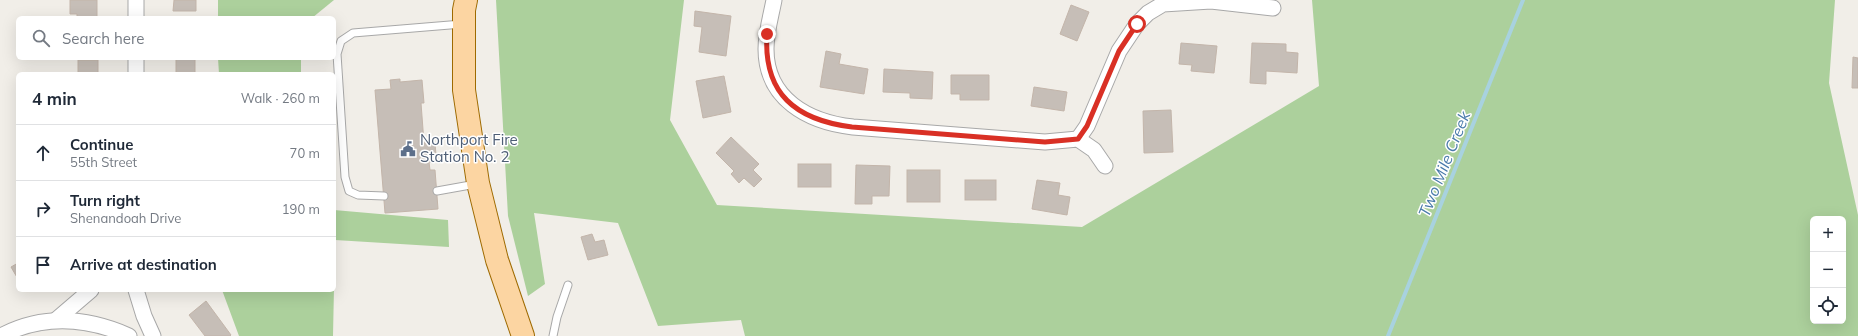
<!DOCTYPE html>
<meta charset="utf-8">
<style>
:root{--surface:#fff;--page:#f2f2f3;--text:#1f2937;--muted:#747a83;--line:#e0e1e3}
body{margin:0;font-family:Mulish,sans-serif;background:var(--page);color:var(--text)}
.controls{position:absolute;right:12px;bottom:12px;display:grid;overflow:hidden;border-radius:6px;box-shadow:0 4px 16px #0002}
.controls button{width:36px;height:36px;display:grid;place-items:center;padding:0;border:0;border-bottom:1px solid var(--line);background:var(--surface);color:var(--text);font:20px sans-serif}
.stop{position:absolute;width:12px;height:12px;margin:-9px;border:3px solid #d93025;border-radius:50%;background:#fff}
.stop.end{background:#d93025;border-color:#fff;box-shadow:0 1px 4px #0008}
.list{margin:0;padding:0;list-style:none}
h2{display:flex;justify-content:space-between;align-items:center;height:52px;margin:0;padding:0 16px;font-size:17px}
h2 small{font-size:13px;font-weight:400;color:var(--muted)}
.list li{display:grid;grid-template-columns:26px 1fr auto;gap:12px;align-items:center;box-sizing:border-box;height:56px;padding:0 16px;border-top:1px solid var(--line)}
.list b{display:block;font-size:15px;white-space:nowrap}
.list p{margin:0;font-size:13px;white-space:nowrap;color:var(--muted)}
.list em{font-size:13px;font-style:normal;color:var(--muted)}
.icon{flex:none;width:22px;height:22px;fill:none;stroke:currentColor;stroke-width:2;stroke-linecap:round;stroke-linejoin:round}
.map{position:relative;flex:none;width:1858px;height:336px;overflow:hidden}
.search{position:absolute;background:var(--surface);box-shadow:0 4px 16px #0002;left:16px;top:16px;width:320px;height:44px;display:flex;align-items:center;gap:10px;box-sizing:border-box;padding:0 14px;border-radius:6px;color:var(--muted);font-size:15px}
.panel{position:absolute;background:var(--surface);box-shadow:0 4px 16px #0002;left:16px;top:72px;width:320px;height:220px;border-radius:6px}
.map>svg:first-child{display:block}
.forest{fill:#acd09c;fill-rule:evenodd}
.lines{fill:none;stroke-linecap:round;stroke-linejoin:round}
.stream{stroke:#a8d2df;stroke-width:4}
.building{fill:#c6beb7;stroke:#c3b5aa}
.service-casing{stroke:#a8a8a8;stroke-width:9}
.minor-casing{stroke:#a8a8a8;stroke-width:17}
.primary-casing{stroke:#9e6a00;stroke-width:24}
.service{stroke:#fff;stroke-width:7}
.minor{stroke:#fff;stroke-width:15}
.primary{stroke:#fcd5a2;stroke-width:22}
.route{stroke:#d93025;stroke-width:5}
.labels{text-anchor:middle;stroke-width:3;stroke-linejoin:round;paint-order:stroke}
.service-label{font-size:15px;fill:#4e5e75;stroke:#fff;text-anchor:start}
.water-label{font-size:16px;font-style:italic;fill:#497aaa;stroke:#fff}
</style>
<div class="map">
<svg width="1858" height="336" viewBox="0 0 1858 336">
<rect width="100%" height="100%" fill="#f1eee8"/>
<g class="forest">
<polygon points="218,0 334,0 312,18 218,18"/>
<path d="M496 0H684L670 120 717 205 1082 227 1319 86 1312 0H1835L1829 83 1858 215V336H745L741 320 658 326 618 223 534 213 545 284 528 296 508 216ZM1813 219H1843V321H1813Z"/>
<polygon points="218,58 301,58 301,74 219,74"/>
<polygon points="334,210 448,220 449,247 335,240 333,336 239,336 222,290 334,290"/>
</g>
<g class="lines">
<polyline class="stream" points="1388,336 1523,0"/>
</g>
<g class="building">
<polygon points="70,0 97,0 97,18 77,18 77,14 70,14"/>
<polygon points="174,0 196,0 196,11 173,11"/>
<polygon points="1071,5 1089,12 1077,41 1060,34"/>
<polygon points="695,11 731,16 726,56 699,52 702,27 694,26"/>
<polygon points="1181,43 1217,46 1214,73 1191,71 1192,65 1179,64"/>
<polygon points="1252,43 1286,44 1286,52 1298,53 1297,73 1266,71 1266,84 1250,83"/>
<polygon points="826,51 841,54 839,64 868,69 864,94 820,87"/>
<polygon points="1853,57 1858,58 1858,88 1852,88"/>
<rect x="176" y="58" width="19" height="16"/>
<rect x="78" y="60" width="20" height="14"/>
<polygon points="884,69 933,72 932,99 910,98 910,93 883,92"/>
<polygon points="951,75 989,75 989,100 960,100 960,94 951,94"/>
<polygon points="724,76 731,112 703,118 696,81"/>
<polygon points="400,79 400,82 422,80 424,103 421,103 424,143 435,143 436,155 431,155 432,162 429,162 430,170 435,170 438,209 385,213 375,90 391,89 390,80"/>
<polygon points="1034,87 1067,92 1064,111 1031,106"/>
<polygon points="1171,110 1173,152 1144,153 1143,111"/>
<polygon points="731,137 759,164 753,170 762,179 754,187 744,178 739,183 731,174 734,171 716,153"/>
<rect x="798" y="164" width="33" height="23"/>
<polygon points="856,165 890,166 889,196 872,196 872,204 855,204"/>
<rect x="907" y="170" width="33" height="32"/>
<rect x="965" y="180" width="31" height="20"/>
<polygon points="1037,180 1060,183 1058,195 1070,197 1067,215 1032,209"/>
<polygon points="592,234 595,242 604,240 608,255 588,260 581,237"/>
<polygon points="18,263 18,279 11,267"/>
<polygon points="206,301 231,335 230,336 205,336 189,315"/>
</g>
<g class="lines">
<g class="service-casing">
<g id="service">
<polyline points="437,191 476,184"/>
<polyline points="384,196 358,195 349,191 345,177 337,54 341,41 353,33 462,24"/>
<polyline points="553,336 557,317 568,285"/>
</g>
</g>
<g class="minor-casing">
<g id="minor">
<polyline points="136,0 136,18"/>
<path d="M774 0C771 16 766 32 766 49 766 99 808 122 853 127L1045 142 1078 139 1094 150 1105 166"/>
<polyline points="136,74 136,58"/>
<polyline points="1078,139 1087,126 1119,51 1137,24 1148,13 1163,4 1211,1 1273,8"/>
<polyline points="136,290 144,316 153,336"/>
<polyline points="56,320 91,290"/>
<path d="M1 336C43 314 86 317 129 336"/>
</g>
</g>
<g class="primary-casing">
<polyline id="primary" points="466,0 464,10 464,90 478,183 497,260 523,336"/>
</g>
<use href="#service" class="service"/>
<use href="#minor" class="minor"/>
<use href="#primary" class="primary"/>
</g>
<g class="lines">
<path class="route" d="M767 34C763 94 796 120 852 127L1045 142 1078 139 1087 126 1119 51 1137 24"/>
</g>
<defs>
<g id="civic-bare" transform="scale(1.2)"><path d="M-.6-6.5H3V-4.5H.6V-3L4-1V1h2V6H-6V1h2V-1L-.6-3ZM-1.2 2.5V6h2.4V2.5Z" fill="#5c6f8a" stroke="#fff" stroke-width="2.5" paint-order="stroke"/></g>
</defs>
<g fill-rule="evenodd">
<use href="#civic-bare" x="408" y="149"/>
</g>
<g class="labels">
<g class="service-label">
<text x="420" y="145">Northport Fire<tspan x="420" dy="17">Station No. 2</tspan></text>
</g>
<g class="water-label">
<text transform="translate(1444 164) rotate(-68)" y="6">Two Mile Creek</text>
</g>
</g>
</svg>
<div class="controls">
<button>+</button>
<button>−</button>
<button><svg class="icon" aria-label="locate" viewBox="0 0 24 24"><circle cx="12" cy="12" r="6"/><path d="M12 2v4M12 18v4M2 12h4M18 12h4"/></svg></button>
</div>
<div class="stop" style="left:1137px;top:24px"></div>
<div class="stop end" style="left:767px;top:34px"></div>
<div class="search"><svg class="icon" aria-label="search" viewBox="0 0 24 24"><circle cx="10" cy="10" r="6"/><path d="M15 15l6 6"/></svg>Search here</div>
<section class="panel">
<h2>4 min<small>Walk · 260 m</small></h2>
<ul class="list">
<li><svg class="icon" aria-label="ahead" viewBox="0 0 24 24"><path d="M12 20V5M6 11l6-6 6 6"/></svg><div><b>Continue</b><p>55th Street</p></div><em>70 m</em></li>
<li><svg class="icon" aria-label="right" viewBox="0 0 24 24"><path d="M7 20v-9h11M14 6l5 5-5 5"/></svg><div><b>Turn right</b><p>Shenandoah Drive</p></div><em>190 m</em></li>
<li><svg class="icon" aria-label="arrive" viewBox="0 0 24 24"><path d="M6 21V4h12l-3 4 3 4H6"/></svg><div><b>Arrive at destination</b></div></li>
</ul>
</section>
</div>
